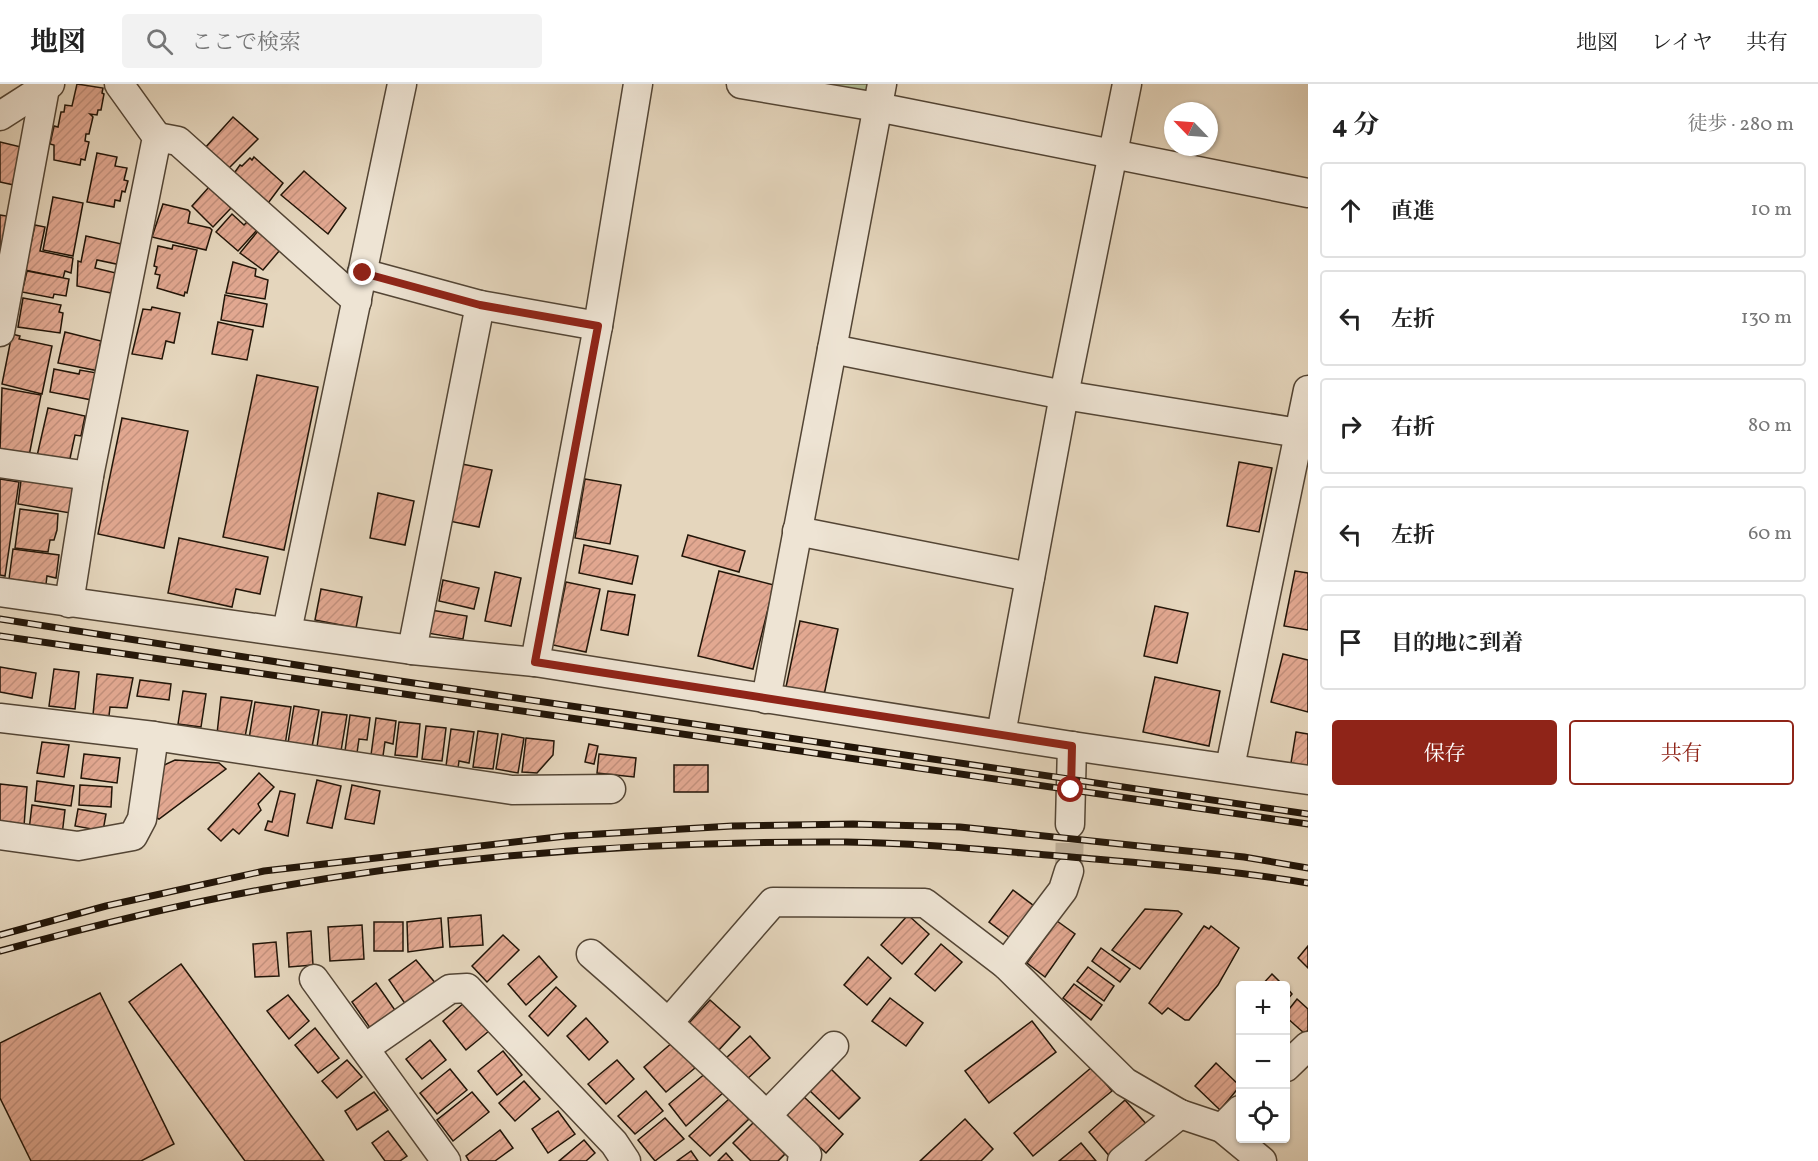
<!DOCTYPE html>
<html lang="ja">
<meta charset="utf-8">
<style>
:root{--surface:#fff;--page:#f2f2f2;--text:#222;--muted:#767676;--line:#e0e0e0;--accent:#8f2418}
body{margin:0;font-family:Vollkorn,"Noto Serif JP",serif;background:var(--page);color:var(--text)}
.controls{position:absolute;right:18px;bottom:18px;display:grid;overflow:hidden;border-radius:6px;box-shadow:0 2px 4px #0004}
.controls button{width:54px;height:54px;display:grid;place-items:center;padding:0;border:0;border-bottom:2px solid var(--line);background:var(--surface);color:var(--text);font:30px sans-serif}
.compass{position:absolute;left:1164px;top:18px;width:54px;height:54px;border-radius:50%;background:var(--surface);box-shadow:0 2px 4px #0004;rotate:295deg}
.stop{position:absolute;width:18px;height:18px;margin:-14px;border:4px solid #8f2418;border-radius:50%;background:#fff}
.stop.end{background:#8f2418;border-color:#fff;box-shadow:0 2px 6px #0008}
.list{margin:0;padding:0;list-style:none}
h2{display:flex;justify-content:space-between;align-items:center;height:78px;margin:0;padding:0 24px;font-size:26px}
h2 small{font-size:20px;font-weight:400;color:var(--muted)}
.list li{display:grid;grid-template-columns:39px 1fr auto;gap:18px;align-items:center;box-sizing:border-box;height:96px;margin:0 12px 12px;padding:0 12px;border:2px solid var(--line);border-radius:6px}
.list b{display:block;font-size:22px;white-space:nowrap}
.list em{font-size:20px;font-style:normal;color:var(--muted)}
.actions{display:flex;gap:12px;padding:18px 24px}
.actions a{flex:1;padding:14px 0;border:2px solid var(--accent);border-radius:6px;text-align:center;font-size:21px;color:var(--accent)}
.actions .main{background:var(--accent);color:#fff}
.icon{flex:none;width:33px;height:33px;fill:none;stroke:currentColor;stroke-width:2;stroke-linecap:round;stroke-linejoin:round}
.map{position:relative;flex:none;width:1308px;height:1077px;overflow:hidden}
header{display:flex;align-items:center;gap:36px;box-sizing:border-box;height:84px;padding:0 30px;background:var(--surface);border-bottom:2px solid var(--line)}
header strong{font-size:28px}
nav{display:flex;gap:33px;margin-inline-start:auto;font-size:21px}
.search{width:420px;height:54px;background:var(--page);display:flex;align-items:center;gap:15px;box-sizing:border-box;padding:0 21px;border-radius:6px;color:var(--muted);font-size:22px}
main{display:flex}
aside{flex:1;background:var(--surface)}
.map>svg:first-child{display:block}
.park{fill:url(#park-tufts);stroke:#696a4e;stroke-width:1.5}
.building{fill:url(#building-hatch);stroke:#221508;stroke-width:1.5}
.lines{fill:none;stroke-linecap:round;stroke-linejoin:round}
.minor-tunnel{stroke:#beaf99;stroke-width:28;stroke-dasharray:28 14;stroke-linecap:butt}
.minor-casing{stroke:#534535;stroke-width:31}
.minor{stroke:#eee4d4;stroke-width:28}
.rail-casing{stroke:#221508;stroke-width:7}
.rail{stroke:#eee4d4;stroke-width:4.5;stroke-dasharray:14;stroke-linecap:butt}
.route{stroke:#8f2418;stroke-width:8}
</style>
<header>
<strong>地図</strong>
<div class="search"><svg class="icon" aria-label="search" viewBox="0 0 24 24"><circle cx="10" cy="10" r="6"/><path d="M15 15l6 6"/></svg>ここで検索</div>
<nav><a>地図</a><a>レイヤ</a><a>共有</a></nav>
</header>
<main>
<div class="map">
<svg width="1308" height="1077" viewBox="0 0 1308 1077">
<defs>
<pattern id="park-tufts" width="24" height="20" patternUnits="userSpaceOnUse" patternTransform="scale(1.5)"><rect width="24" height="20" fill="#b0bf95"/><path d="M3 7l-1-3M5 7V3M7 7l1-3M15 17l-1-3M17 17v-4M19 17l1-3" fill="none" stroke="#97a37f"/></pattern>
<pattern id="building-hatch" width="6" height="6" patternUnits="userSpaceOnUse" patternTransform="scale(1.5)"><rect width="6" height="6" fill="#e2a891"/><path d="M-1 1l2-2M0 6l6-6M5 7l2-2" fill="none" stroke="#c2907c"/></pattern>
</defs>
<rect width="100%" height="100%" fill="#e5d6bd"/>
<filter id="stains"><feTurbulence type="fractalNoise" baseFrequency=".00333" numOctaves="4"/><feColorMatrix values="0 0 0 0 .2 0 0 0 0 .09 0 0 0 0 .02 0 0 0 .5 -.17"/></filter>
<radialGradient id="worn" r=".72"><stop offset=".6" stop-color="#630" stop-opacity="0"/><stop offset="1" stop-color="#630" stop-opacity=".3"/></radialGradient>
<polygon class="park" points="806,0 873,0 862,11"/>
<g class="building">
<polygon points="77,0 103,4 102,9 104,10 101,26 98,26 97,31 90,30 93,33 89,50 86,50 85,57 89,58 85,76 81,75 80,81 54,76 54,61 50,60 54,42 58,43 61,28 64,28 65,21 72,22"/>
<polygon points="233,33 258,55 227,86 204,65"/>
<polygon points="0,58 21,63 14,101 0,98"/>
<polygon points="97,69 117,73 115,82 127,84 124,96 128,97 125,108 122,107 120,117 115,116 114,123 87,118"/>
<polygon points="254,73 283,99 263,126 230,95 240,81 242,82 250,74 252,76"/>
<polygon points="304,87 346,124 328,150 281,111"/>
<polygon points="209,103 231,124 213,143 192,122"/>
<polygon points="53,113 83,119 73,172 43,166"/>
<polygon points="163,120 188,126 190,128 188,139 210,144 212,146 206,166 152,153"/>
<polygon points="232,130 244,141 247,138 257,146 238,167 216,148"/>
<polygon points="0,131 13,133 6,165 0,163"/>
<polygon points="35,141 45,143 40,167 73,174 71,189 65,187 63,194 25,186"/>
<polygon points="258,147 280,166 263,186 240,169"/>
<polygon points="86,152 126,161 121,181 97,176 95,184 120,190 116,210 77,202 78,177 81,178"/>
<polygon points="173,161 197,166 187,209 185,208 184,212 157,204 160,191 155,190 157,183 154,182 158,162 172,165"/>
<polygon points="233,178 256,185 255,192 268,196 265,215 226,209"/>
<polygon points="27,187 69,195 66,212 54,210 53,214 22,208"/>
<polygon points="225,211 267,220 263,243 221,236"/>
<polygon points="23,214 61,221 59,228 63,229 60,249 18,243"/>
<polygon points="152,223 180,229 174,259 166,257 162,275 132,270 143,225 151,226"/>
<polygon points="218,238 253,246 247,276 212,270"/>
<polygon points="65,248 101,257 100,261 104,262 99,287 58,279"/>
<polygon points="12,250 20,252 19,255 52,262 42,310 2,300"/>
<polygon points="54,285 79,290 80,286 97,289 92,316 50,308"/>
<polygon points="257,291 318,303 284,466 223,453"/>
<polygon points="2,304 41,311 29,372 0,366"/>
<polygon points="48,324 85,332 81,352 75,351 69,379 37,372"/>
<polygon points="122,334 188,347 164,464 98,450"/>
<polygon points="1239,378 1272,384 1259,448 1227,442"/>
<polygon points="462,380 492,386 479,443 449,437"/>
<polygon points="22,389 78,404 70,429 18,420"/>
<polygon points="0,395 19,398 5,492 0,491"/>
<polygon points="585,395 621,401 610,460 575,454"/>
<polygon points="378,409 414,417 405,461 370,454"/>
<polygon points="20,425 58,430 57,446 54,456 50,456 48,468 15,464"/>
<polygon points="688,451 745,467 739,488 682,472"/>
<polygon points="179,454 268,473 260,510 236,505 232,523 168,509"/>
<polygon points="584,461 638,472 632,500 579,489"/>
<polygon points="13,465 59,471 56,494 47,492 46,500 9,495"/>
<polygon points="719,487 774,501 753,585 698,572"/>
<polygon points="1295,487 1308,489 1308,546 1284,542"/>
<polygon points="495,488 521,494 511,542 485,537"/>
<polygon points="443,496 479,504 474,525 439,517"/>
<polygon points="566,498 600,505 586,568 553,561"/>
<polygon points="321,505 362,513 356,544 315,536"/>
<polygon points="608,507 635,511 628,551 601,546"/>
<polygon points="1155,522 1188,529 1177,579 1144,572"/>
<polygon points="431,526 467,532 463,555 427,549"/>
<polygon points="800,537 838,545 824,611 786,603"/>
<polygon points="1283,570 1308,576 1308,628 1271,618"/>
<polygon points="0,583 36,589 32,614 0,608"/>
<polygon points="54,585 79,588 75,625 49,622"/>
<polygon points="97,590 133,594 127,624 110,623 109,632 93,631"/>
<polygon points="1155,593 1220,607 1209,662 1143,648"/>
<polygon points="140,596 171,600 169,616 137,612"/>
<polygon points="183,607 206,610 201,643 178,640"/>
<polygon points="221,613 252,617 244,658 217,650"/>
<polygon points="255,618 291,623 285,661 249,655"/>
<polygon points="294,622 319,626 312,663 288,659"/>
<polygon points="322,628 347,631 341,667 317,663"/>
<polygon points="350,631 370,634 367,656 359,655 357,669 345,667"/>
<polygon points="376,634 396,637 393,660 385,658 383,672 371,671"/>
<polygon points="399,638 420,640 417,673 395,671"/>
<polygon points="426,642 446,644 442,677 422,675"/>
<polygon points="451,645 474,648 469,679 459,677 458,684 446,682"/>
<polygon points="478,647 498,650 493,685 473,683"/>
<polygon points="1296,648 1308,650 1308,682 1291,679"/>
<polygon points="502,650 524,654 518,689 496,685"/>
<polygon points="526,654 554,657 553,671 537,689 522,688"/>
<polygon points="42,658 69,661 64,693 37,689"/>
<polygon points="589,660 598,662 594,680 585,678"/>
<polygon points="84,670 120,674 117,699 81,694"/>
<polygon points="599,670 636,674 634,693 597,689"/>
<polygon points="175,676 219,679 226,685 159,735 151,731 160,683"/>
<rect x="674" y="681" width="34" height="27"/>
<polygon points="259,689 274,703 258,720 261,726 239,750 233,745 221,757 208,745"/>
<polygon points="317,696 341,702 332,744 307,739"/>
<polygon points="37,697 74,702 71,722 35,717"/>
<polygon points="0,700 27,703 24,742 0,740"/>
<polygon points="80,701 112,703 111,723 79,721"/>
<polygon points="352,701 380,707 374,740 345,735"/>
<polygon points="280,707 295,710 288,752 265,746 268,737 272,738"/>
<polygon points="32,721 65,726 62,751 29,746"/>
<polygon points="78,725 106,730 103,747 75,742"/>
<polygon points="1013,806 1038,825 1014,857 989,838"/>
<polygon points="1145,825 1178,827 1182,830 1140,885 1112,866"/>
<polygon points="481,831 483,861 450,863 448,834"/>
<polygon points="908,831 929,850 902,880 881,861"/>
<polygon points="441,834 443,863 408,868 407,838"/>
<polygon points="1057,837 1075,850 1045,893 1027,879"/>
<rect x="374" y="838" width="29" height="29"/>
<polygon points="362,841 364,875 330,877 328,843"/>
<polygon points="1204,842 1209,845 1211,842 1239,864 1218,901 1189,936 1185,936 1168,924 1162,930 1149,919"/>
<polygon points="311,847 313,881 289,883 287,849"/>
<polygon points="503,851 519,866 487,898 472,882"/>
<polygon points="276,858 279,892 255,893 253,860"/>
<polygon points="941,860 962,878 935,907 915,890"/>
<polygon points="1308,862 1308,884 1298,874"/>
<polygon points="1101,864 1130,885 1120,898 1092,877"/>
<polygon points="539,872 557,893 526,921 508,900"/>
<polygon points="868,873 891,894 867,921 844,901"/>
<polygon points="416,876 437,901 408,924 389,896"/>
<polygon points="181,880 324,1077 245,1077 129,918"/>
<polygon points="1088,883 1114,902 1104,917 1077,897"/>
<polygon points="1272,890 1284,902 1261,902"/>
<polygon points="376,899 397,929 373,948 352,918"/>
<polygon points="1074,900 1102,921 1091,936 1063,914"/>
<polygon points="556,903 576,922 548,952 529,932"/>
<polygon points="1286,903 1292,910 1286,917"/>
<polygon points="100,909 174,1060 141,1077 31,1077 0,1014 0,959"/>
<polygon points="288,911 309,937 289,955 267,927"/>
<polygon points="890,914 923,939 906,962 872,937"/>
<polygon points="1297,915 1308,925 1308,946 1305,950 1286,933 1286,929"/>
<polygon points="710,916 740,943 718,967 688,940"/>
<polygon points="465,918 489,947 466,966 443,937"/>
<polygon points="586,934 608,958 589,976 567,952"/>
<polygon points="1032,937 1056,968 989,1019 965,987"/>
<polygon points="315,944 339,974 318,989 295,961"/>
<polygon points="750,952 770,974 746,996 726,974"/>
<polygon points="430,956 446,976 422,995 406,975"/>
<polygon points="673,958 695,984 666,1008 644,983"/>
<polygon points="503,967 522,991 497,1011 478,987"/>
<polygon points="347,976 362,993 337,1014 322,997"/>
<polygon points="617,976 634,995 606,1020 588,1000"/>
<polygon points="1216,979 1240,1002 1220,1026 1195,1002"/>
<polygon points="1092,983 1112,1007 1033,1072 1014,1049"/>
<polygon points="830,984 860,1014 839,1035 809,1006"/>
<polygon points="450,985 467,1006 437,1030 420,1009"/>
<polygon points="707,988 724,1008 686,1042 669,1020"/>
<polygon points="524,997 540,1015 515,1037 499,1019"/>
<polygon points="646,1007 663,1027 635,1050 618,1032"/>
<polygon points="374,1008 388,1026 357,1046 345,1027"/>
<polygon points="472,1008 489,1028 453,1057 437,1036"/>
<polygon points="803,1012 843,1050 826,1069 785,1030"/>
<polygon points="729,1015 749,1035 710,1072 689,1052"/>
<polygon points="1125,1016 1148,1042 1111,1074 1089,1048"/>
<polygon points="558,1027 575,1050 548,1069 532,1045"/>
<polygon points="665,1034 684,1055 655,1077 638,1056"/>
<polygon points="965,1035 993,1065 981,1077 920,1077"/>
<polygon points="754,1038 785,1070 778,1077 751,1077 733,1059"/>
<polygon points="500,1046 513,1064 495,1077 469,1077 466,1072"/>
<polygon points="388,1047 407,1072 400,1077 385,1077 372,1059"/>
<polygon points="584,1056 595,1069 586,1077 559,1077"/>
<polygon points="1081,1059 1096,1077 1059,1077"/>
<polygon points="691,1067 698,1077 677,1077"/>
<polygon points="726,1069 733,1077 718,1077"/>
</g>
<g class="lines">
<polyline class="minor-tunnel" points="1069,787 1070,740"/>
<g class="minor-casing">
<g id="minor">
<polyline points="741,0 877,23 1308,109"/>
<polyline points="0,32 50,0"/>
<polyline points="157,53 178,57 357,217"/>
<polyline points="362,189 480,221 598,242"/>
<polyline points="0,248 45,4"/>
<polyline points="832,265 1064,311 1299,349"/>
<polyline points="0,379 89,392"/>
<polyline points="797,447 1030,493"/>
<polyline points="0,508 412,566 535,578 1072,662 1308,696"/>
<polyline points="69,519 89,392 157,53 119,0"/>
<polyline points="287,547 402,0"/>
<polyline points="412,566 480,221"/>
<polyline points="535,578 598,242 638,0"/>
<polyline points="766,615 882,0"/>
<polyline points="0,634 154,652 512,706 611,705"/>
<polyline points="1001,650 1064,311 1127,0"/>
<polyline points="1230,683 1308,306"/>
<polyline points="1070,740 1072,662"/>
<polyline points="0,751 78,762 133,752 142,735 154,652"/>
<path d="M591 870C666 935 737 1002 807 1071L802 1077"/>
<polyline points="1006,881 1063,806 1069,787"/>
<polyline points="314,895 446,1077"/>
<polyline points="669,938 773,818 925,819 1006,881 1125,998 1180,1030 1222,1044 1262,1077"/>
<polyline points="365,964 450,905 467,904 614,1059 626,1077"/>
<polyline points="1286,983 1308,962"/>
<polyline points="767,1031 834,962"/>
<polyline points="1222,1044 1240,1026"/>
<polyline points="1122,1077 1180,1030"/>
</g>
</g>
<use href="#minor" class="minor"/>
<g class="rail-casing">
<g id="rail">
<polyline points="0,535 400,597 1308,730"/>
<polyline points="0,552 1308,740"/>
<polyline points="0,851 106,822 264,787 566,752 732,742 853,740 960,743 1244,773 1308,784"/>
<path d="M0 867C88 843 175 821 265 805 455 770 652 757 846 758 921 759 996 767 1071 773 1150 780 1229 786 1308 799"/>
</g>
</g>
<use href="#rail" class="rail"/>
</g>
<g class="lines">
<polyline class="route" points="363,189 480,221 598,242 535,578 1072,662 1071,706"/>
</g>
<rect width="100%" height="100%" filter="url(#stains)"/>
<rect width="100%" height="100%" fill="url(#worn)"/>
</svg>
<div class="controls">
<button>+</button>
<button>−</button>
<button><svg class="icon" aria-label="locate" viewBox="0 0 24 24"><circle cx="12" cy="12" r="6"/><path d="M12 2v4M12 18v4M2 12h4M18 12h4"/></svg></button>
</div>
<svg class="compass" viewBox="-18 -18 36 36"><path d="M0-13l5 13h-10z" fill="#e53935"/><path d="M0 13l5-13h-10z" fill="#767676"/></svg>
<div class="stop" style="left:1071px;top:706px"></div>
<div class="stop end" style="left:363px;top:189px"></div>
</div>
<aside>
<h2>4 分<small>徒歩 · 280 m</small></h2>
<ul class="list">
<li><svg class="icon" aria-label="ahead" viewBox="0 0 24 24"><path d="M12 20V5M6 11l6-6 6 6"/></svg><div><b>直進</b></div><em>10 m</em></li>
<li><svg class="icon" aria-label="left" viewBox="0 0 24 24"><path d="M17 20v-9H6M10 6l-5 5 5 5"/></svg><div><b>左折</b></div><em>130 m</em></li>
<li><svg class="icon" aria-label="right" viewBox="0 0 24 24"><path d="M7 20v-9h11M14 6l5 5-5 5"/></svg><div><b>右折</b></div><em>80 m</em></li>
<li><svg class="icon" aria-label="left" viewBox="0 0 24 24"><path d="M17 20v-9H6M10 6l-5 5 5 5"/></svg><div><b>左折</b></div><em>60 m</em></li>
<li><svg class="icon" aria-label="arrive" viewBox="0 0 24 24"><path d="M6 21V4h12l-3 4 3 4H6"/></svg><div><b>目的地に到着</b></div></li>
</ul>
<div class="actions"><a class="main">保存</a><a>共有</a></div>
</aside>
</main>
